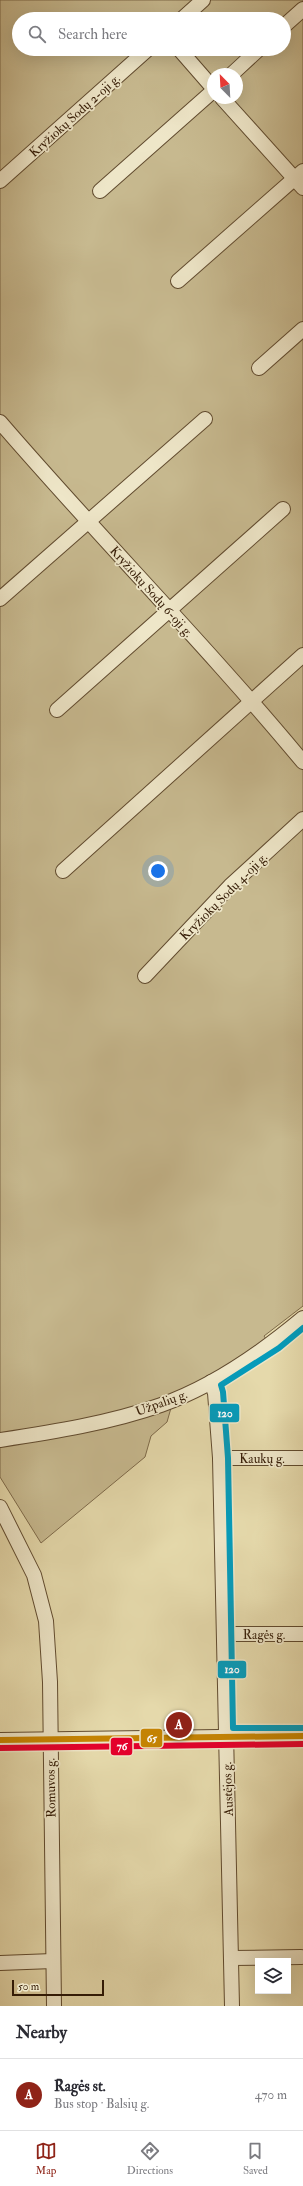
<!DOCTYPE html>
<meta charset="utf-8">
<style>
:root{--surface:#fff;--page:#f2f2f3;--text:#2b2b33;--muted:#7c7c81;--line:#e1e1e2;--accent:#8f2418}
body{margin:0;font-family:"IM FELL Double Pica",serif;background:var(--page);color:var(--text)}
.controls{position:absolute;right:12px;bottom:12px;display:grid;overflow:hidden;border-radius:0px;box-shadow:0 4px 16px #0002}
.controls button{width:36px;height:36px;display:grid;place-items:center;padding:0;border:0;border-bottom:1px solid var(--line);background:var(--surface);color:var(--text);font:20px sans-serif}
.compass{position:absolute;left:207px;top:68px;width:36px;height:36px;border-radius:50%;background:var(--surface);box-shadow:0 4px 16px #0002;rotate:336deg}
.scale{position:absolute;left:12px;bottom:10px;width:92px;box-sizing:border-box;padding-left:4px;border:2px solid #351c06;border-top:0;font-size:11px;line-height:14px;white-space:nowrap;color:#351c06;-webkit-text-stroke:3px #eee6c8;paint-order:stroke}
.you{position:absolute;left:158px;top:871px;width:14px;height:14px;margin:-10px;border:3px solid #fff;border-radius:50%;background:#1a73e8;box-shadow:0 0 0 6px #1a73e833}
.badge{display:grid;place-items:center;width:26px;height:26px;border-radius:50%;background:var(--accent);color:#fff;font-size:13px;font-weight:700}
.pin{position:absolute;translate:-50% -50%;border:2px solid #fff;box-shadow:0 1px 4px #0006}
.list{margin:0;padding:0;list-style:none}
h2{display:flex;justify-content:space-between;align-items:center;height:52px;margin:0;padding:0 16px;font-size:17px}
h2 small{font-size:13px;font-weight:400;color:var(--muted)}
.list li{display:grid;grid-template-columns:26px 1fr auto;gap:12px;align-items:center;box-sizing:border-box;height:72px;padding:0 16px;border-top:1px solid var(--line)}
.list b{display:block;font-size:15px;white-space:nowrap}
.list p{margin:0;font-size:13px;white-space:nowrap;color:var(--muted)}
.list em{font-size:13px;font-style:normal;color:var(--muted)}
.icon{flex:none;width:22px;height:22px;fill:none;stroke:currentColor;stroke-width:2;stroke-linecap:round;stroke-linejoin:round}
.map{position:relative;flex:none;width:303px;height:2006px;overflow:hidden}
.search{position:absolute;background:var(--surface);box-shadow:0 4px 16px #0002;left:12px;right:12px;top:12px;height:44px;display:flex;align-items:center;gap:10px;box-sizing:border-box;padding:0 14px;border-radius:22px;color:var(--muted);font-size:15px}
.sheet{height:124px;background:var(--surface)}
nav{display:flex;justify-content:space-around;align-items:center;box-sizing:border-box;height:56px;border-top:1px solid var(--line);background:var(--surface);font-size:11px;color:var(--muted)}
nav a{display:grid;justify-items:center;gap:2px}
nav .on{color:var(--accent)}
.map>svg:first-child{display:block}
.green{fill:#c7b98f;stroke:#7e6a4a;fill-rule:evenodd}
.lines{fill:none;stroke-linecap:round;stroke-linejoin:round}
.minor-casing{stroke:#614b2f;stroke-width:16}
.minor{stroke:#eee6c8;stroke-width:14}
.bus-1-casing{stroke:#eee6c8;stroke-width:9}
.bus-2-casing{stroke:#eee6c8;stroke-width:9}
.bus-3-casing{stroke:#eee6c8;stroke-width:9}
.bus-1{stroke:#c68402;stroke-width:6}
.bus-2{stroke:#e4002b;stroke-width:6}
.bus-3{stroke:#059bba;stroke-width:6}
.labels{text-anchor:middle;stroke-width:3.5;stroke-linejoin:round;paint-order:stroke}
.street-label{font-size:13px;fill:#351c06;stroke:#eee6c8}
.line-badge{stroke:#eee6c8;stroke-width:1.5}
.badge-label{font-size:11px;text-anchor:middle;font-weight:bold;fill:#fff}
</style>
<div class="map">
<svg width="303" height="2006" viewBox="0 0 303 2006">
<rect width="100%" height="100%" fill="#e5d9ab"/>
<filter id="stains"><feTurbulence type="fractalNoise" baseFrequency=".005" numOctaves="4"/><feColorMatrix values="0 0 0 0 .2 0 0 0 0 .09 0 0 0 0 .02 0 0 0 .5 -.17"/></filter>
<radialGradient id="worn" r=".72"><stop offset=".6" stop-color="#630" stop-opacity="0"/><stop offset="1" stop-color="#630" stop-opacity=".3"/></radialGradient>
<path class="green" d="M0 0H303V1306L264 1336 273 1350 225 1383 171 1408 167 1422 151 1436 145 1457 41 1543 0 1477ZM19 19H284V49H19ZM213 74H237V98H213Z"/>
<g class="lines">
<g class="minor-casing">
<g id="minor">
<polyline points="182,19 203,0"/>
<polyline points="284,26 303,9"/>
<polyline points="179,49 213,88"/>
<polyline points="232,74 259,49"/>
<polyline points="222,98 303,188"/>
<polyline points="0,181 148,49"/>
<polyline points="100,191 213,91"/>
<polyline points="178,281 303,171"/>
<polyline points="259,368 303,329"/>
<path d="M0 422C99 537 206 645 303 762"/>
<polyline points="0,599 205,419"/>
<polyline points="57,710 283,509"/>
<polyline points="63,871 303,655"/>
<polyline points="145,976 230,886 303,819"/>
<polyline points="211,1382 215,1393 220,1458 232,2006"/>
<path d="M0 1440C53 1432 110 1423 161 1405 212 1387 261 1353 303 1318"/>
<polyline points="220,1458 303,1458"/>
<polyline points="0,1507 34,1575 46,1621 50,1682 54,2006"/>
<polyline points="225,1634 303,1634"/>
<polyline points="0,1740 303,1736"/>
<polyline points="231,1958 301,1957"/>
<polyline points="0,1963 53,1961"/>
</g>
</g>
<use href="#minor" class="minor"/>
<g class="bus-1-casing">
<polyline id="bus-1" points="0,1740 303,1736"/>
</g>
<g class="bus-2-casing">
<polyline id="bus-2" points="0,1748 303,1744"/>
</g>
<g class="bus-3-casing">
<polyline id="bus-3" points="303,1328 279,1348 221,1385 223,1392 228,1458 233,1728 303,1728"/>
</g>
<use href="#bus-1" class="bus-1"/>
<use href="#bus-2" class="bus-2"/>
<use href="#bus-3" class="bus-3"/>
</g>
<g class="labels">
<g class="street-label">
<text transform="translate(74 115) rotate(-42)" y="5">Kryžiokų Sodų 2-oji g.</text>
<text transform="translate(152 591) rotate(48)" y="5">Kryžiokų Sodų 6-oji g.</text>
<text transform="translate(223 896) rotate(-45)" y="5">Kryžiokų Sodų 4-oji g.</text>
<text transform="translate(161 1402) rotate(-20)" y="5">Užpalių g.</text>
<text x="262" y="1463">Kaukų g.</text>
<text x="264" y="1639">Ragės g.</text>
<text transform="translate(50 1788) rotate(-91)" y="5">Romuvos g.</text>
<text transform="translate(227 1789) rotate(-92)" y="5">Austėjos g.</text>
</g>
</g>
<g class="line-badge">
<rect x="209" y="1403" width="31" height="20" rx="4" fill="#059bba"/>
<rect x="217" y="1660" width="30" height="19" rx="4" fill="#059bba"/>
<rect x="140" y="1728" width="23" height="20" rx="4" fill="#c68402"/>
<rect x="110" y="1737" width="23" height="19" rx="4" fill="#e4002b"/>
</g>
<g class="badge-label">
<text x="225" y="1417">120</text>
<text x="232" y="1673">120</text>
<text x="152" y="1742">65</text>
<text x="122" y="1750">76</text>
</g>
<rect width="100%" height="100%" filter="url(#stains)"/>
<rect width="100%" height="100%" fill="url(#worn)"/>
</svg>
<div class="controls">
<button><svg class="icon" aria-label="layers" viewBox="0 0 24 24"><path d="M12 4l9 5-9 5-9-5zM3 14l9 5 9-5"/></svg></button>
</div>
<svg class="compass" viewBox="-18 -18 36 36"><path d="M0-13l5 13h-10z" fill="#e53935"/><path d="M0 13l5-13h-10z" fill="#7c7c81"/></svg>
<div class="scale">50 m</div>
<div class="you"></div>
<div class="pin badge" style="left:179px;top:1725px">A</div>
<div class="search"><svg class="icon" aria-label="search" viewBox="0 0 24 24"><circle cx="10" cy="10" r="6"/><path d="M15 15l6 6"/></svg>Search here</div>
</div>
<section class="sheet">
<h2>Nearby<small></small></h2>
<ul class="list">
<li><span class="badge">A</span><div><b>Ragės st.</b><p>Bus stop · Balsių g.</p></div><em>470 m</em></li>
</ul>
</section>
<nav>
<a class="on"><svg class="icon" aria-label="map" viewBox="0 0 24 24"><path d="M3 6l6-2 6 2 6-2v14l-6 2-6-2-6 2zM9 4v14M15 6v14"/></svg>Map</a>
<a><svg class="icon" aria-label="directions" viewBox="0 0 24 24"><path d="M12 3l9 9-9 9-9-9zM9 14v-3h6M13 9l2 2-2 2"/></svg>Directions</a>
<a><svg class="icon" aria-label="saved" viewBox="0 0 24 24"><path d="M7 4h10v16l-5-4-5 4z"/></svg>Saved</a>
</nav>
